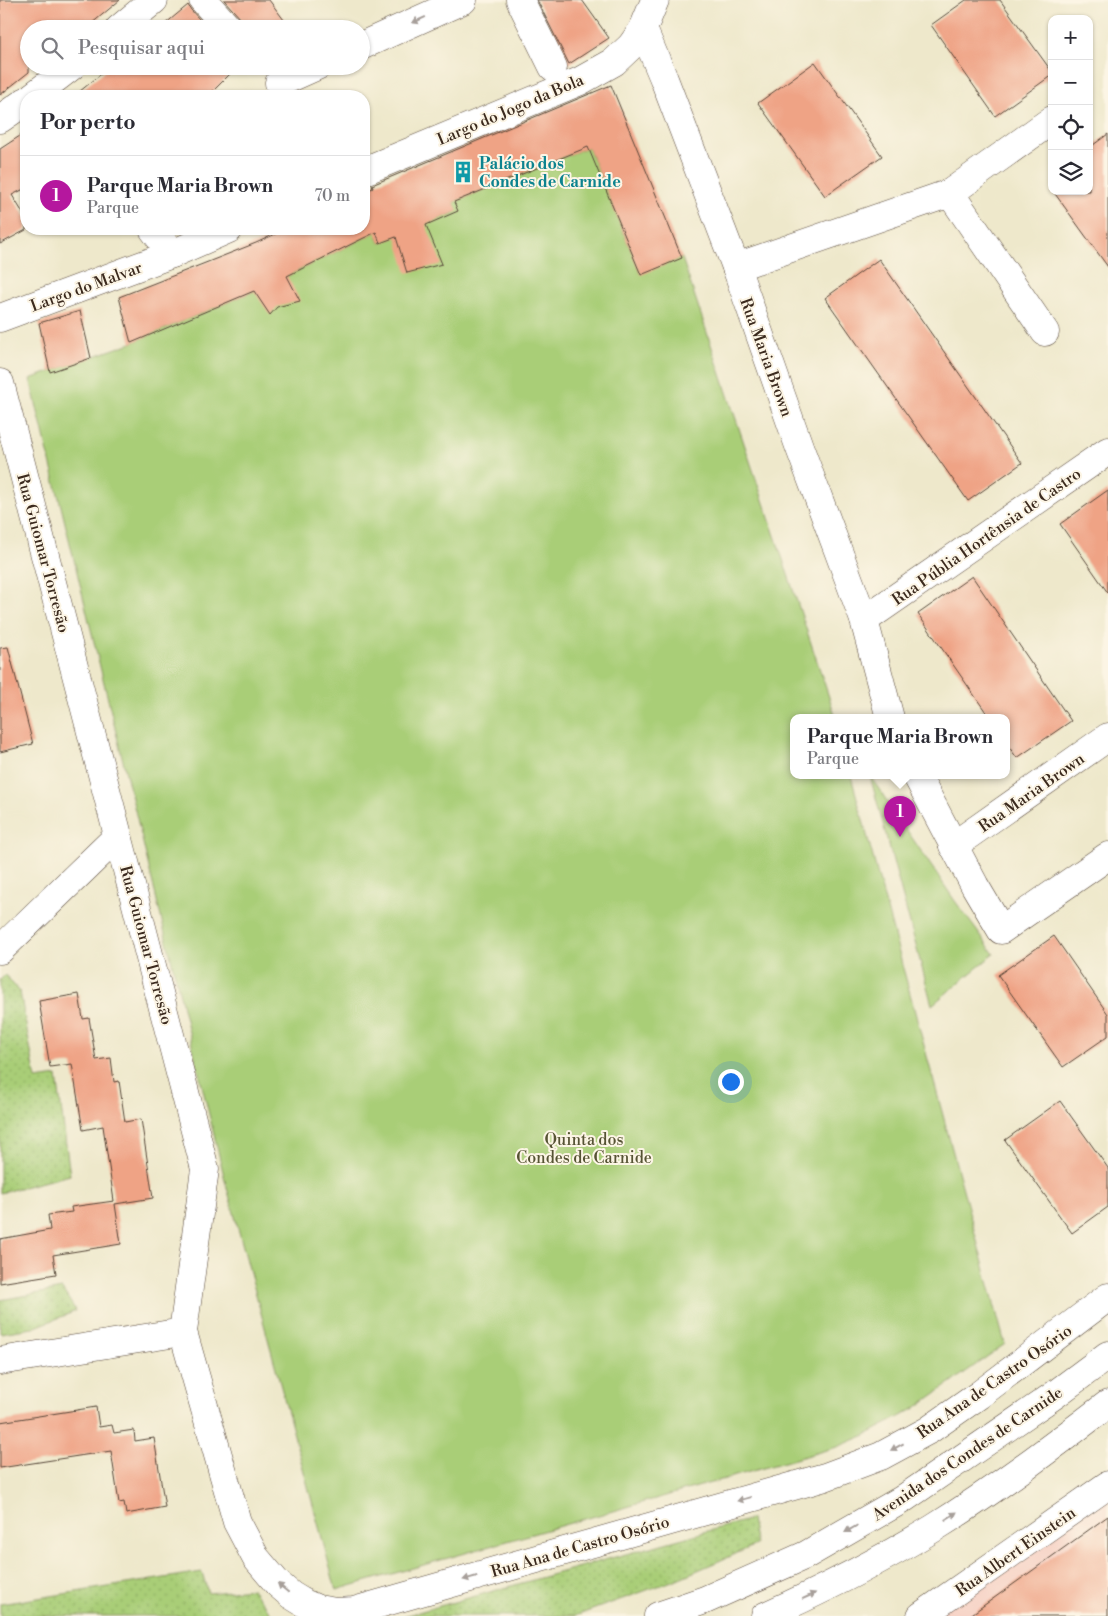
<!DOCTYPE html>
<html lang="pt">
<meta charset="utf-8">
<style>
:root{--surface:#fff;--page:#f7f7f7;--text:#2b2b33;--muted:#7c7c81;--line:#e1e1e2;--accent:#b5179e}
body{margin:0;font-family:"Libre Bodoni",serif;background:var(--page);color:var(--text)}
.controls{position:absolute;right:15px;top:15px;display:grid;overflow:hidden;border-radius:10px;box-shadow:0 1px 4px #0004}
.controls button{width:45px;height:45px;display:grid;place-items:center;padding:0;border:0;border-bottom:1px solid var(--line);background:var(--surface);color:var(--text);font:25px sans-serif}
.you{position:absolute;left:730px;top:1081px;width:18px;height:18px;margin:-12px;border:4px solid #fff;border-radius:50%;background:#1a73e8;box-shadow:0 0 0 8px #1a73e833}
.badge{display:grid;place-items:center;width:32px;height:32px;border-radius:50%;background:var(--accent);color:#fff;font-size:16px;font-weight:700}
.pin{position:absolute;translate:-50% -41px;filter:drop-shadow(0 1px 2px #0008)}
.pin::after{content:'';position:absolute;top:26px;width:18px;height:15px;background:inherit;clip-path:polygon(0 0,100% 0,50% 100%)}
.popup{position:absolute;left:790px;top:714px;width:220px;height:65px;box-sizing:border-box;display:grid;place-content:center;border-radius:10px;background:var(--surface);filter:drop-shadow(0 1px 4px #0005);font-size:16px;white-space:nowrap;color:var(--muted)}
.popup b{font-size:19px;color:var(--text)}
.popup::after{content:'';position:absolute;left:50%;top:100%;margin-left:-10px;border:10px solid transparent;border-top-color:var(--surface)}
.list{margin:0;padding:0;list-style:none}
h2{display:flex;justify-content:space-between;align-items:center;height:65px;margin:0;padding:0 20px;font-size:21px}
h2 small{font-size:16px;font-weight:400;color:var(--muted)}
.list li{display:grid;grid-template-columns:32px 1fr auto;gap:15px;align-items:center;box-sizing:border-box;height:80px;padding:0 20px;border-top:1px solid var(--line)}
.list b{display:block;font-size:19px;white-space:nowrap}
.list p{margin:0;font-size:16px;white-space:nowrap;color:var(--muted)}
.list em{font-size:16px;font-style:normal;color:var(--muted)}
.icon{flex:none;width:28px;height:28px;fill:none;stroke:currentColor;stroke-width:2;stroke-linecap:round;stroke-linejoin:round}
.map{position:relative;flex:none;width:1108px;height:1616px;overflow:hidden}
.search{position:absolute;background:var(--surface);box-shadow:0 1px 4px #0004;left:20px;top:20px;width:350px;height:55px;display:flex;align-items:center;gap:12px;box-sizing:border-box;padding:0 18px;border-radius:28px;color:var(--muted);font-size:19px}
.panel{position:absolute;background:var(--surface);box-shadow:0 1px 4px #0004;left:20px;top:90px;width:350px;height:145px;border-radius:20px}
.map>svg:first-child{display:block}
.built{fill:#f6d1c5}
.grass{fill:url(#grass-dots);stroke:#727c4a}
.park{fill:#a9ce77;stroke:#727c4a}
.building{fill:#efa385}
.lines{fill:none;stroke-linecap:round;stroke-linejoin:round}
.minor-casing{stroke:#564638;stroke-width:29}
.secondary-casing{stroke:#564638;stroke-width:29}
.minor{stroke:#fff;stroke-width:28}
.secondary{stroke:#fff;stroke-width:28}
.oneway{fill:#a79f9a}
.labels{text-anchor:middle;stroke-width:4;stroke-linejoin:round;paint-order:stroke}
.street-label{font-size:16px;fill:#3b2a1e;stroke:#fcf5e5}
.culture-label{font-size:16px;font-weight:bold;fill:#0d838f;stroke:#fcf5e5;text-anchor:start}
.park-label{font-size:16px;fill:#565334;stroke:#fcf5e5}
</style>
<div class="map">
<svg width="1108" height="1616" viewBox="0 0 1108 1616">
<defs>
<pattern id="grass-dots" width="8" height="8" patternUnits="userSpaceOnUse" patternTransform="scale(1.25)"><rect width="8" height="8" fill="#a9ce77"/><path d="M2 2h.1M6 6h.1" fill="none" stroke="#92b166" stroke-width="1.8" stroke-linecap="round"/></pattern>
</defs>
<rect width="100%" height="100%" fill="#fcf5e5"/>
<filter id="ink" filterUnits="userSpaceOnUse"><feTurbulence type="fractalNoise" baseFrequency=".02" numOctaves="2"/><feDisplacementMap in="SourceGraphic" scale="10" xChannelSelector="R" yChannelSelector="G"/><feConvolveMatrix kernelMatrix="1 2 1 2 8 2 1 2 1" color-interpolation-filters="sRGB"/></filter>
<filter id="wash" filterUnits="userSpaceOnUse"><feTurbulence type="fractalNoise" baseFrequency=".0096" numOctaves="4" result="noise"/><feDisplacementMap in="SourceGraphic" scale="20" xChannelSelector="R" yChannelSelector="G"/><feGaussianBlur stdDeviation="1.12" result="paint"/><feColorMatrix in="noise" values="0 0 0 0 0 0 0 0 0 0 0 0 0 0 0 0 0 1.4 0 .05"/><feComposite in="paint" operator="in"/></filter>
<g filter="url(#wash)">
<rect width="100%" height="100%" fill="#eee8cb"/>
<polygon class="built" points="1108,1490 1108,1616 928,1616"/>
<g class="grass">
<polygon points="5,975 20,992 36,1079 57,1076 70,1175 0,1193 0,980"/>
<polygon points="62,1289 76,1311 33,1328 0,1333 0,1300"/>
<polygon points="751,1519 756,1545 675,1580 575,1616 404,1616"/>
<polygon points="202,1572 208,1593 252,1589 271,1613 276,1616 0,1616 0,1604"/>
</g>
<g class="park">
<polygon points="588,147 641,274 682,258 836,718 794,718 794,776 851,776 1005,1344 914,1409 866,1435 837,1447 336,1590 225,1180 30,379 131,343 273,283 376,232 380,243 452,214 457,211 454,202"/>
<polygon points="870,776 955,901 994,954 932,1005"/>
</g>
<g id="blocks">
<g class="building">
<polygon points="0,0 120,0 85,29 29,29 29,72 0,95"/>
<polygon points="224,0 269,0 284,20 275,29 244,29 241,19"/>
<polygon points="537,0 582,0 609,38 569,64"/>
<polygon points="966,0 1000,0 1052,72 1052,75 995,116 931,25"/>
<polygon points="188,5 191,10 208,29 159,29"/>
<polygon points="815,62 882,156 825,196 758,103"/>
<polygon points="111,66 238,66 208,96 74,96"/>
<polygon points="611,85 682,258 641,275 588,147 454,202 458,211 426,225 442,264 407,273 396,237 380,243 376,232 287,276 300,301 277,307 270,315 254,291 131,343 119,297 256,243 286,229 364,229 364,192 373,188 372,185"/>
<polygon points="26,132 26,188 12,195 26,218 26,230 0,244 0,149"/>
<polygon points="1108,134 1108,267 1053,191 1089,191 1089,148"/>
<polygon points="879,259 1022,463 968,501 825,298"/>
<polygon points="80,311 91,358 50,372 39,323"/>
<polygon points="1108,490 1108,593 1060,524"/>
<polygon points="972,576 1071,721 1017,758 1006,743 1006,718 990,718 918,614"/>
<polygon points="8,647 33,744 0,752 0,648"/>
<polygon points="1054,936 1108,1014 1108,1036 1063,1067 998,975"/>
<polygon points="79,994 83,1019 89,1018 96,1060 111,1058 114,1082 119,1081 125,1122 141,1119 153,1198 115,1204 121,1244 53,1255 56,1274 0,1283 0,1239 50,1230 48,1215 72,1212 71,1207 114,1201 103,1126 83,1130 72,1064 50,1067 39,1001"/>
<polygon points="1060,1101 1108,1168 1108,1207 1072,1233 1005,1140"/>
<polygon points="96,1407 99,1427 112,1425 114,1433 134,1430 135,1441 154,1438 165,1507 126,1514 124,1502 119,1503 111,1451 0,1468 0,1422"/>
<polygon points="1108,1516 1108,1616 969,1616 1029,1573"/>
</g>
</g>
</g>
<g filter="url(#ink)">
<use href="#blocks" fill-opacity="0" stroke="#564638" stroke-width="1"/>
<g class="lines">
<g class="minor-casing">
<g id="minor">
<polyline points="203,0 229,29"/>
<polyline points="520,0 553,67"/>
<polyline points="119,29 154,0"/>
<polyline points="643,29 664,79 736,267 799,446 864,620 890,718"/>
<polyline points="361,46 463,0"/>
<polyline points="279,83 317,66"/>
<polyline points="33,96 72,66"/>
<polyline points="0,119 26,101"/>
<polyline points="950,193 1052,120"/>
<polyline points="153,229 172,254"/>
<polyline points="736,267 950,193 1045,332"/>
<polyline points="0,383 205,1169 183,1332 237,1522 256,1558 278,1584 291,1595 304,1603 318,1609 336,1612 354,1611 825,1477 881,1456 929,1430 979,1395 1108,1297"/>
<polyline points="864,620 1108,451"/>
<polyline points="917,776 975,886 1001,930 1108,856"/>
<polyline points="953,846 1108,737"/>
<polyline points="0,950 118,836"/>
<polyline points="0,1361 183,1332"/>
<polyline points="921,1616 1108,1485"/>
</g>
</g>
<g class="secondary-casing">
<g id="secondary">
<polyline points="364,171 580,81 614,62 631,46 643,29 655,0"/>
<polyline points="0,318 172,254 229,229"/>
<polyline points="658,1616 705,1600 806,1555 903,1499 1053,1396 1108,1355"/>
<path d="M765 1616C823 1590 880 1561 934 1528 995 1490 1052 1447 1108 1404"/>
</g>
</g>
<use href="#minor" class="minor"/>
<use href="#secondary" class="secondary"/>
</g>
<defs><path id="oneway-solid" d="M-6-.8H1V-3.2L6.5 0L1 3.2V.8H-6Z" transform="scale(1.25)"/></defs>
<g class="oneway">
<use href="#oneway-solid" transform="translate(419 20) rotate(156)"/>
<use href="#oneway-solid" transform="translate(897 1447) rotate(152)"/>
<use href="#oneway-solid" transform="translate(744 1499) rotate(164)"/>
<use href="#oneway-solid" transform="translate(951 1516) rotate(-33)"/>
<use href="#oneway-solid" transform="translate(851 1529) rotate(150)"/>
<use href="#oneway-solid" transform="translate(470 1578) rotate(164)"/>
<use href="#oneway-solid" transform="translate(283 1588) rotate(-140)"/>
<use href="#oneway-solid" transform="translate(809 1596) rotate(-25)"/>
</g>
</g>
<defs>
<g id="building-bare" transform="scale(1.725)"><path d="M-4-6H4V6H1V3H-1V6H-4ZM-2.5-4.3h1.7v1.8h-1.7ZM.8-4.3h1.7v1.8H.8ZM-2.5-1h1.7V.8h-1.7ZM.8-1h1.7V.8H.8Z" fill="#0f9aa8" stroke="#fcf5e5" stroke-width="2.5" paint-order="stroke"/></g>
</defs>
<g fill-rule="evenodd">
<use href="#building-bare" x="463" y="172"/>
</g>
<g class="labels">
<g class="street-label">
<text transform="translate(510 109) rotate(-23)" y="6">Largo do Jogo da Bola</text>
<text transform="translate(86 286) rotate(-20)" y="6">Largo do Malvar</text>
<text transform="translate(767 357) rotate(70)" y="6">Rua Maria Brown</text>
<text transform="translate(986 536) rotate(-35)" y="6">Rua Públia Hortênsia de Castro</text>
<text transform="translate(44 553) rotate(75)" y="6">Rua Guiomar Torresão</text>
<text transform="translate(1031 792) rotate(-35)" y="6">Rua Maria Brown</text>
<text transform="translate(147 945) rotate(75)" y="6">Rua Guiomar Torresão</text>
<text transform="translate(994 1381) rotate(-35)" y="6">Rua Ana de Castro Osório</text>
<text transform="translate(967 1453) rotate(-34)" y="6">Avenida dos Condes de Carnide</text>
<text transform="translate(580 1546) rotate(-16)" y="6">Rua Ana de Castro Osório</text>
<text transform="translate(1015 1551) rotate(-35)" y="6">Rua Albert Einstein</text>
</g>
<g class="culture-label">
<text x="479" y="169">Palácio dos<tspan x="479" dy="18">Condes de Carnide</tspan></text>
</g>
<g class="park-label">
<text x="584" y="1145">Quinta dos<tspan x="584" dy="18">Condes de Carnide</tspan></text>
</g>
</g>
</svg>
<div class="controls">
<button>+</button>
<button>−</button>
<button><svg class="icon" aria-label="locate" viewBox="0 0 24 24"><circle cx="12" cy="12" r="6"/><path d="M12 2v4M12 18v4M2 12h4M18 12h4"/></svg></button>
<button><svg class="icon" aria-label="layers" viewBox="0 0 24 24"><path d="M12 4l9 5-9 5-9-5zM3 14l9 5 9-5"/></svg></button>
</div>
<div class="you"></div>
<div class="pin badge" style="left:900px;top:837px">1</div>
<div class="popup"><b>Parque Maria Brown</b>Parque</div>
<div class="search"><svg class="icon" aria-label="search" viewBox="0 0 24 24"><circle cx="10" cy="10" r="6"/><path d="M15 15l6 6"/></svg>Pesquisar aqui</div>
<section class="panel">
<h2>Por perto<small></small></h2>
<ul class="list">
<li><span class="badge">1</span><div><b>Parque Maria Brown</b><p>Parque</p></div><em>70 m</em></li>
</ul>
</section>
</div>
